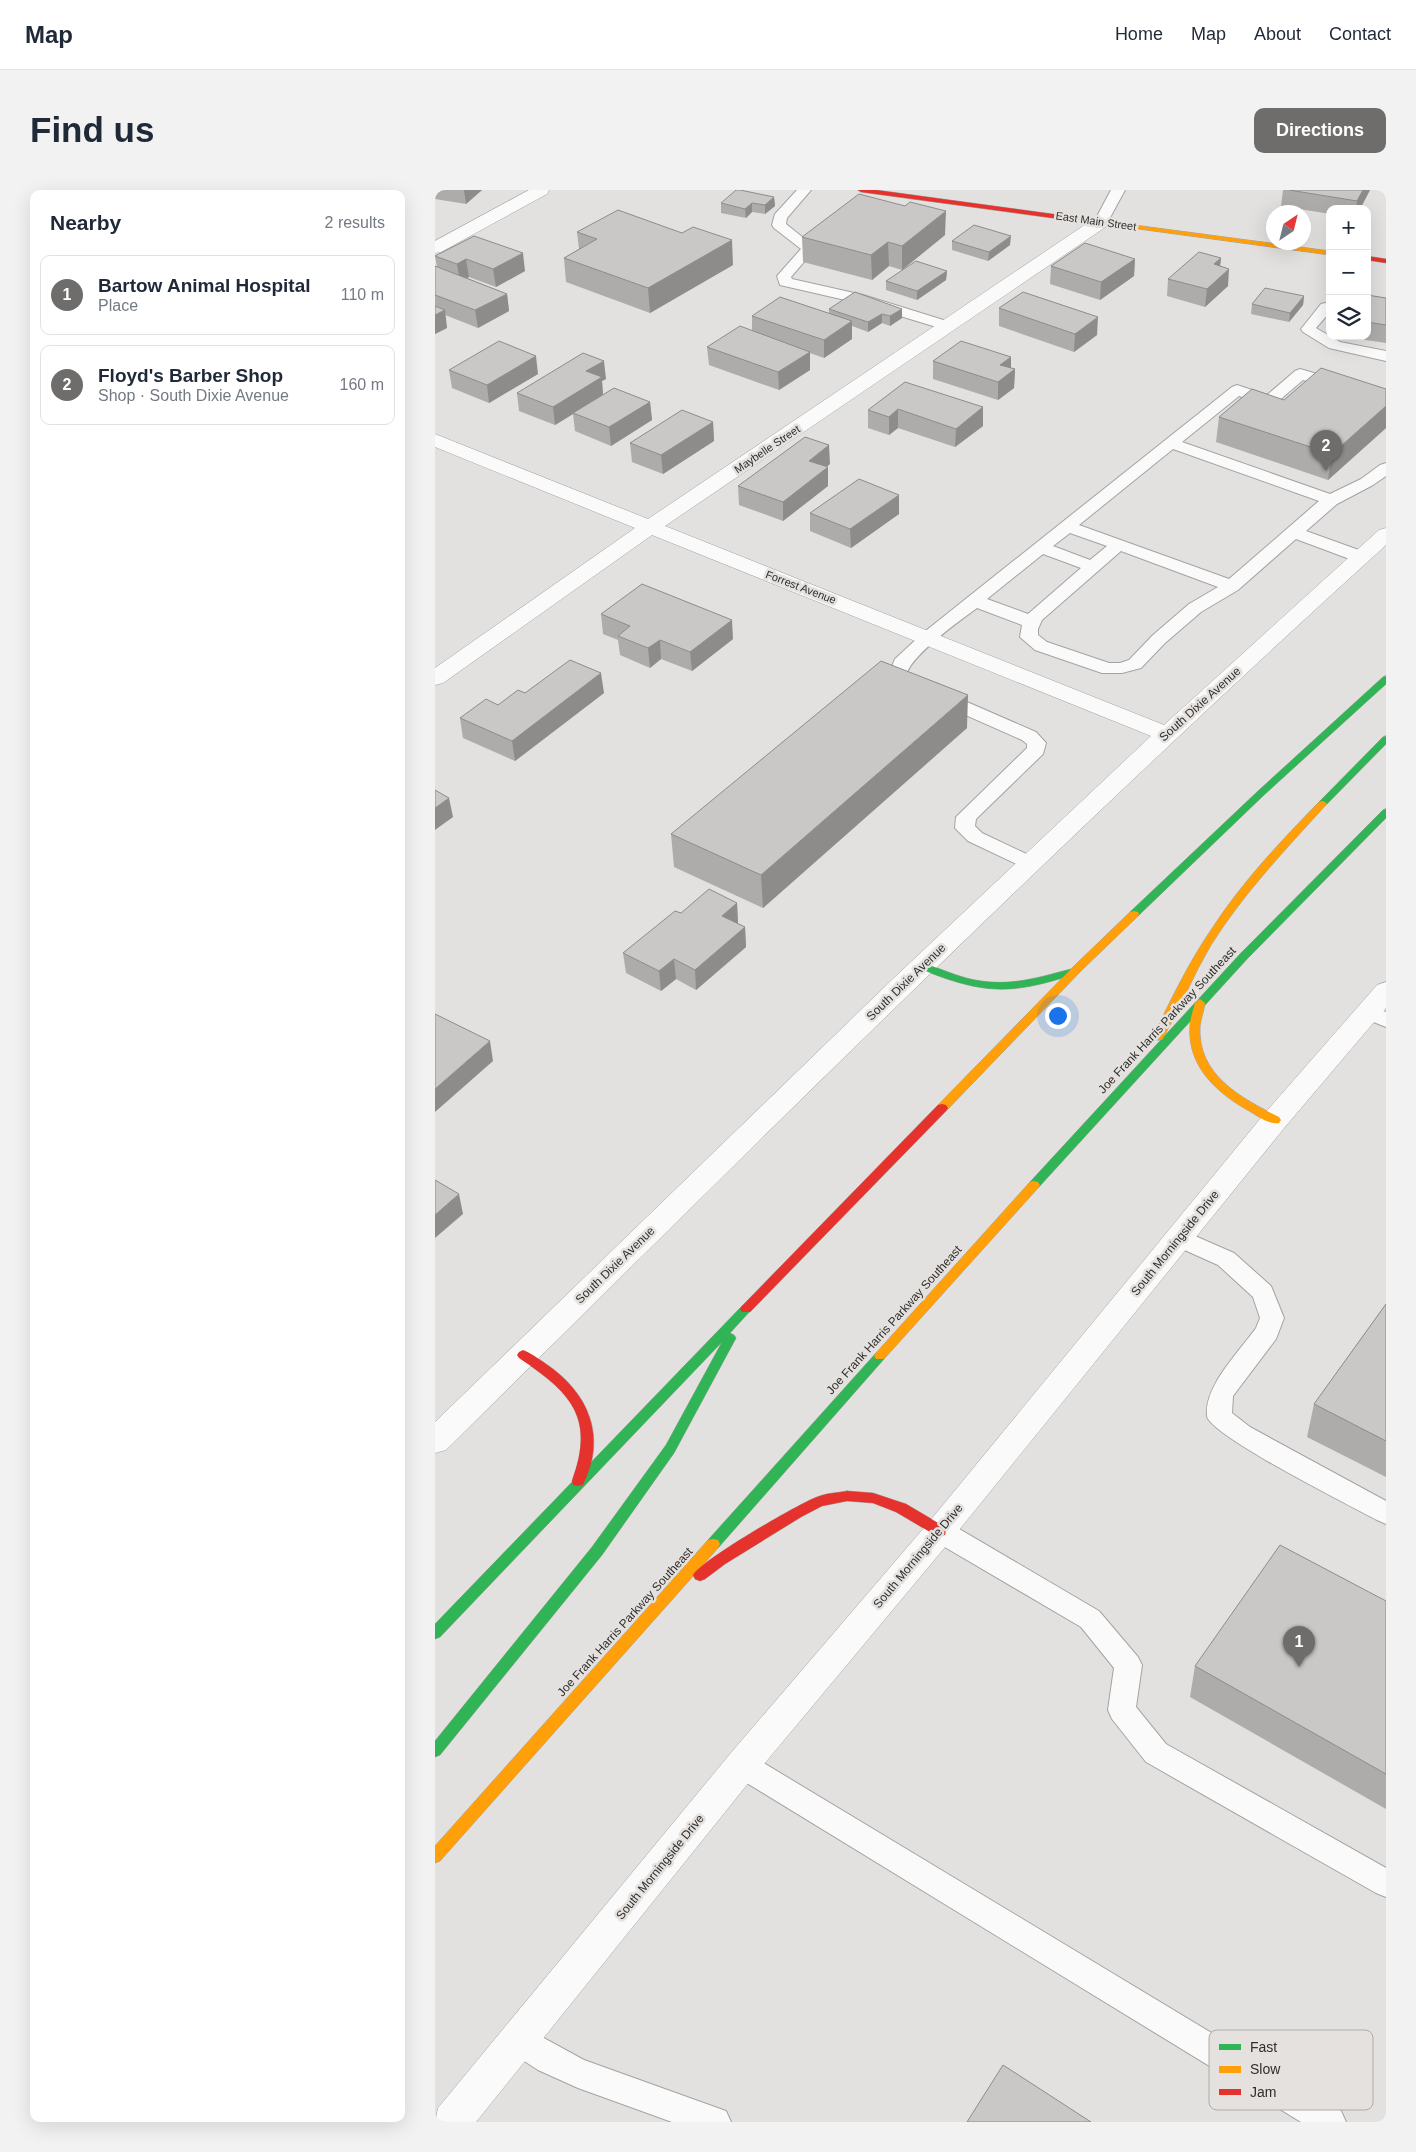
<!DOCTYPE html>
<meta charset="utf-8">
<style>
:root{--surface:#fff;--page:#f2f2f3;--text:#1f2937;--muted:#747a83;--line:#e0e1e3;--accent:#6f6d6c}
body{margin:0;font-family:Helvetica,sans-serif;background:var(--page);color:var(--text)}
.controls{position:absolute;right:15px;top:15px;display:grid;overflow:hidden;border-radius:10px;box-shadow:0 5px 20px #0002}
.controls button{width:45px;height:45px;display:grid;place-items:center;padding:0;border:0;border-bottom:1px solid var(--line);background:var(--surface);color:var(--text);font:25px sans-serif}
.compass{position:absolute;left:831px;top:15px;width:45px;height:45px;border-radius:50%;background:var(--surface);box-shadow:0 5px 20px #0002;rotate:35deg}
.you{position:absolute;left:622px;top:825px;width:18px;height:18px;margin:-12px;border:4px solid #fff;border-radius:50%;background:#1a73e8;box-shadow:0 0 0 8px #1a73e833}
.badge{display:grid;place-items:center;width:32px;height:32px;border-radius:50%;background:var(--accent);color:#fff;font-size:16px;font-weight:700}
.pin{position:absolute;translate:-50% -41px;filter:drop-shadow(0 1px 2px #0008)}
.pin::after{content:'';position:absolute;top:26px;width:18px;height:15px;background:inherit;clip-path:polygon(0 0,100% 0,50% 100%)}
.list{margin:0;padding:0;list-style:none}
h2{display:flex;justify-content:space-between;align-items:center;height:65px;margin:0;padding:0 20px;font-size:21px}
h2 small{font-size:16px;font-weight:400;color:var(--muted)}
.list li{display:grid;grid-template-columns:32px 1fr auto;gap:15px;align-items:center;box-sizing:border-box;height:80px;margin:0 10px 10px;padding:0 10px;border:1px solid var(--line);border-radius:10px}
.list b{display:block;font-size:19px;white-space:nowrap}
.list p{margin:0;font-size:16px;white-space:nowrap;color:var(--muted)}
.list em{font-size:16px;font-style:normal;color:var(--muted)}
.icon{flex:none;width:28px;height:28px;fill:none;stroke:currentColor;stroke-width:2;stroke-linecap:round;stroke-linejoin:round}
.map{position:relative;flex:none;width:951px;height:1932px;overflow:hidden;border-radius:10px}
header{display:flex;align-items:center;gap:30px;box-sizing:border-box;height:70px;padding:0 25px;background:var(--surface);border-bottom:1px solid var(--line)}
header strong{font-size:24px}
nav{display:flex;gap:28px;margin-inline-start:auto;font-size:18px}
.intro{display:flex;align-items:center;justify-content:space-between;box-sizing:border-box;height:120px;padding:0 30px}
h1{margin:0;font-size:35px}
.button{padding:12px 22px;border-radius:10px;background:var(--accent);color:#fff;font-size:18px;font-weight:700}
main{display:flex;gap:30px;padding:0 30px}
aside{flex:1;background:var(--surface);border-radius:10px;box-shadow:0 5px 20px #0002}
.map>svg:first-child{display:block}
.lines{fill:none;stroke-linecap:round;stroke-linejoin:round}
.lane-casing{stroke:#a4a3a2;stroke-width:2}
.street-casing{stroke:#a4a3a2;stroke-width:1}
.fast-casing{stroke:#a4a3a2;stroke-width:1}
.slow-casing{stroke:#a4a3a2;stroke-width:1}
.jam-casing{stroke:#a4a3a2;stroke-width:1}
.lane{fill:#fbfafa;fill-rule:evenodd}
.street{fill:#fbfafa;fill-rule:evenodd}
.fast{fill:#30b455;fill-rule:evenodd}
.slow{fill:#ff9f0a;fill-rule:evenodd}
.jam{fill:#e5322d;fill-rule:evenodd}
.wall{fill:#adacab}
.shaded-wall{fill:#8d8c8b}
.building{fill:#c9c8c7;stroke:#8d8c8b}
.labels{text-anchor:middle;stroke-width:5;stroke-linejoin:round;paint-order:stroke}
.far-street-label{font-size:11px;fill:#302f2e;stroke:#e4e1de}
.street-label{font-size:12px;fill:#302f2e;stroke:#e4e1de}
.key{fill:#e4e1de;stroke:#aeaca9;stroke-width:1}
.key-label{font-size:14px;fill:#302f2e}
</style>
<header>
<strong>Map</strong>
<nav><a>Home</a><a>Map</a><a>About</a><a>Contact</a></nav>
</header>
<div class="intro"><h1>Find us</h1><a class="button">Directions</a></div>
<main>
<aside>
<h2>Nearby<small>2 results</small></h2>
<ul class="list">
<li><span class="badge">1</span><div><b>Bartow Animal Hospital</b><p>Place</p></div><em>110 m</em></li>
<li><span class="badge">2</span><div><b>Floyd's Barber Shop</b><p>Shop · South Dixie Avenue</p></div><em>160 m</em></li>
</ul>
</aside>
<div class="map">
<svg width="951" height="1932" viewBox="0 0 951 1932">
<rect width="100%" height="100%" fill="#e3e1df"/>
<g class="lines">
<g class="lane-casing">
<g id="lane">
<polygon points="362,0 376,0 352,28 351,34 381,58 356,87 357,89 428,105 518,133 520,136 518,139 508,139 419,112 345,95 342,86 366,59 339,38 337,35 340,24"/>
<polygon points="676,0 690,0 671,35 661,35 659,32"/>
<polygon points="895,112 895,122 881,138 905,152 951,161 951,171 894,158 868,142 866,139 886,114"/>
<path d="M865 179 951 204V214L868 190 840 214 834 216 804 206 747 252 895 304 926 289 945 275 951 273V286L938 295 902 314 871 341 932 363 935 367 932 371H920L861 349 803 400 766 422 730 453 706 478 687 483H667L600 460 585 447 587 435 542 418C524 431 478 464 472 483L477 488 601 542 611 553 608 564 541 629 540 636 547 643 602 669 605 673 602 677 595 679 588 677 533 651 520 638 521 627 592 558V554L587 550 465 496 454 484 460 469 488 443 797 197 802 195 832 205 860 181ZM738 259 884 311 794 389 644 335ZM635 343 672 356 655 370 618 356ZM686 361 783 397 754 414 718 445 694 470 685 473H674L612 452 603 445V439L607 430ZM608 364 646 378 593 424 552 409Z"/>
<polygon points="933,815 951,822 951,837 926,827 922,822 926,817"/>
<path d="M744 1039 799 1063 836 1096 849 1128 841 1149 798 1206 797 1223 815 1237 951 1311V1334L942 1330C918 1317 774 1245 772 1226 769 1196 804 1162 821 1138L825 1128 818 1107 783 1075 736 1054 732 1048 736 1042Z"/>
<polygon points="505,1330 514,1333 664,1421 703,1467 707,1475 701,1517 731,1554 951,1678 951,1707 941,1703 711,1572 677,1529 673,1520 679,1478 646,1437 496,1349 492,1341 496,1333"/>
<polygon points="307,1562 317,1566 906,1921 911,1932 866,1932 297,1584 293,1575 297,1566"/>
<polygon points="85,1835 149,1870 291,1921 296,1932 237,1932 143,1898 103,1880 74,1861 70,1850 74,1839"/>
</g>
</g>
<g class="street-casing">
<g id="street">
<polygon points="94,0 114,0 112,4 6,62 0,63 0,51"/>
<path d="M666 27 672 28 675 32 672 36 230 336 729 535 944 340 951 338V355C629 647 320 954 11 1260L0 1263V1232L461 786 716 546 217 345 8 493 0 495V478L200 338 0 257V244L213 329 660 28Z"/>
<polygon points="951,792 951,818 850,937 516,1350 319,1586 41,1932 0,1932 3,1918 295,1564 494,1332 830,923 942,795"/>
</g>
</g>
<g class="fast-casing">
<g id="fast">
<polygon points="951,486 951,494 829,605 703,726 695,726 694,724 695,722 823,601 948,487"/>
<polygon points="951,546 951,554 890,616 884,616 882,614 884,612 948,547"/>
<polygon points="951,619 951,628 813,768 603,998 595,998 593,995 595,992 805,764 948,620"/>
<path d="M487 773C502 777 516 784 531 788 570 798 598 789 636 779L641 782 640 784C574 806 547 804 483 778L482 776 483 774Z"/>
<polygon points="311,1114 315,1116 317,1119 295,1143 299,1145 301,1148 239,1263 167,1365 5,1565 0,1567 0,1551 157,1357 231,1255 287,1152 5,1447 0,1449 0,1434 307,1116"/>
<polygon points="445,1161 449,1163 451,1166 449,1169 283,1358 278,1359 273,1358 271,1354 273,1350 441,1163"/>
</g>
</g>
<g class="slow-casing">
<g id="slow">
<polygon points="654,29 895,61 895,65 652,32 651,31"/>
<path d="M887 611 890 612 892 614 890 616C850 660 808 704 776 755 758 785 745 819 727 850H719L718 847C736 809 754 772 778 737 808 691 846 651 884 612Z"/>
<polygon points="699,721 703,722 704,724 703,726 646,781 511,921 503,921 501,918 503,915 638,777 695,722"/>
<path d="M765 809 770 813C769 821 766 828 765 836 762 885 806 908 844 927L846 930 844 933C835 935 824 927 816 922 783 904 752 877 755 836 755 828 758 821 760 813Z"/>
<polygon points="599,991 603,992 605,995 603,998 449,1169 441,1169 439,1166 441,1163 595,992"/>
<polygon points="278,1349 283,1350 285,1354 283,1358 5,1671 0,1673 0,1656 273,1350"/>
</g>
</g>
<g class="jam-casing">
<g id="jam">
<polygon points="423,0 441,0 654,29 657,31 654,33 426,2"/>
<polygon points="932,66 951,69 951,73 932,70"/>
<polygon points="507,914 511,915 513,918 511,921 315,1122 307,1122 305,1119 307,1116 503,915"/>
<path d="M88 1160C96 1163 104 1169 111 1174 154 1203 172 1247 148 1295L143 1296 138 1295 137 1291C161 1227 135 1202 84 1168L82 1165 84 1162Z"/>
<path d="M412 1301 438 1303 471 1314 510 1337 511 1341 510 1345 505 1346 500 1345 461 1322 438 1313 412 1311 387 1316 366 1327 290 1374 270 1389 265 1391 260 1389 258 1385C265 1371 363 1314 382 1307 391 1303 402 1303 412 1301Z"/>
</g>
</g>
<use href="#lane" class="lane"/>
<use href="#street" class="street"/>
<use href="#fast" class="fast"/>
<use href="#slow" class="slow"/>
<use href="#jam" class="jam"/>
</g>
<g class="wall">
<polygon points="0,0 47,0 31,14 0,9"/>
<polygon points="848,0 935,0 925,19 895,19 895,24 846,16"/>
<polygon points="339,7 340,16 330,24 317,22 311,28 286,23 286,13"/>
<polygon points="142,42 298,75 215,123 131,92 129,68 144,59"/>
<polygon points="510,45 467,80 454,76 437,90 368,72 367,47"/>
<polygon points="39,46 90,81 61,97 34,87 32,88 72,104 74,121 43,138 10,125 12,138 0,144 0,76 2,77 0,66"/>
<polygon points="517,51 575,55 553,71 517,60"/>
<polygon points="786,68 785,76 793,96 770,117 732,106 733,89"/>
<polygon points="700,69 699,86 665,110 615,94 616,76"/>
<polygon points="512,81 511,90 482,110 451,100 451,91"/>
<polygon points="932,105 951,108 951,153 904,146 932,146"/>
<polygon points="869,106 868,115 854,132 816,124 817,114"/>
<polygon points="564,118 662,145 639,162 564,136"/>
<polygon points="394,119 467,119 467,128 455,136 447,133 433,142 417,136 417,149 389,168 375,163 375,180 344,200 274,175 272,157 317,141 317,126 394,124"/>
<polygon points="895,124 895,145 891,144 894,126"/>
<polygon points="576,167 576,178 580,179 579,198 563,210 498,189 498,171"/>
<polygon points="14,180 103,184 54,213 17,198"/>
<polygon points="171,189 167,191 168,204 215,212 217,230 176,256 140,241 138,224 120,235 84,221 82,203"/>
<polygon points="951,199 951,238 893,290 781,252 784,227 849,210"/>
<polygon points="548,217 548,236 520,257 463,238 454,245 433,238 433,220"/>
<polygon points="278,232 279,251 228,284 197,272 195,253"/>
<polygon points="395,274 391,277 393,296 348,331 304,315 303,296"/>
<polygon points="375,323 464,324 416,358 375,341"/>
<polygon points="166,424 298,449 257,481 226,469 215,478 185,465 183,450 168,444"/>
<polygon points="90,503 169,503 80,571 28,548 25,528 63,515"/>
<polygon points="532,538 328,718 239,677 236,644"/>
<polygon points="302,713 303,733 302,733 310,737 311,757 261,800 241,789 226,801 191,783 188,763 246,723"/>
<polygon points="951,1114 951,1287 872,1247 879,1214"/>
<polygon points="951,1411 951,1619 755,1507 760,1476"/>
</g>
<g class="shaded-wall">
<polygon points="29,0 47,0 31,14"/>
<polygon points="928,0 935,0 925,19 921,19 922,11"/>
<polygon points="339,7 340,16 330,24 330,15"/>
<polygon points="317,13 317,22 311,28 310,19"/>
<polygon points="511,21 510,45 467,80 467,56"/>
<polygon points="576,46 575,55 553,71 554,62"/>
<polygon points="297,50 298,75 215,123 213,98"/>
<polygon points="453,52 454,76 437,90 436,65"/>
<polygon points="88,63 90,81 61,97 58,79"/>
<polygon points="786,68 784,86 779,74"/>
<polygon points="31,69 34,87 25,92 22,74"/>
<polygon points="700,69 699,86 665,110 666,92"/>
<polygon points="794,79 793,96 770,117 772,99"/>
<polygon points="512,81 511,90 482,110 482,101"/>
<polygon points="72,104 74,121 43,138 40,120"/>
<polygon points="869,106 868,115 854,132 855,123"/>
<polygon points="467,119 467,128 455,136 455,126"/>
<polygon points="10,120 12,138 0,144 0,125"/>
<polygon points="447,124 447,133 433,142 433,132"/>
<polygon points="663,127 662,145 639,162 640,144"/>
<polygon points="417,131 417,149 389,168 389,150"/>
<polygon points="375,162 375,180 344,200 343,182"/>
<polygon points="101,166 103,184 54,213 52,195"/>
<polygon points="576,167 576,182 580,179 579,198 563,210 563,192 565,175"/>
<polygon points="169,171 171,189 167,191 168,205 138,223 138,224 120,235 118,217 151,181"/>
<polygon points="215,212 217,230 176,256 174,237"/>
<polygon points="951,216 951,238 893,290 897,264"/>
<polygon points="548,217 548,236 520,257 521,239"/>
<polygon points="463,219 463,238 454,245 454,227"/>
<polygon points="278,232 279,251 228,284 226,265"/>
<polygon points="394,255 395,274 374,289 374,271"/>
<polygon points="393,277 393,296 348,331 348,312"/>
<polygon points="464,305 464,324 416,358 415,339"/>
<polygon points="297,430 298,449 257,481 255,462"/>
<polygon points="225,450 226,469 215,478 213,458"/>
<polygon points="166,483 169,503 80,571 77,551"/>
<polygon points="533,505 532,538 328,718 326,685"/>
<polygon points="14,608 18,627 0,640 0,618"/>
<polygon points="302,713 303,733 288,745 287,726"/>
<polygon points="310,737 311,757 261,800 260,780"/>
<polygon points="239,769 241,789 226,801 224,781"/>
<polygon points="55,851 58,871 0,922 0,899"/>
<polygon points="24,1004 28,1024 0,1048 0,1025"/>
</g>
<g class="building">
<polygon points="301,0 305,0 339,7 330,15 317,13 310,19 286,13"/>
<polygon points="854,0 928,0 922,11"/>
<polygon points="424,4 470,16 475,12 511,21 467,56 453,52 436,65 367,47"/>
<polygon points="183,20 247,43 258,37 297,50 213,98 129,68 162,49 142,42"/>
<polygon points="539,35 576,46 554,62 517,51"/>
<polygon points="39,46 88,63 58,79 31,69 22,74 0,66"/>
<polygon points="650,53 700,69 666,92 616,76"/>
<polygon points="764,62 786,68 779,74 794,79 772,99 733,89"/>
<polygon points="481,71 512,81 482,101 451,91"/>
<polygon points="0,76 72,104 40,120 0,105"/>
<polygon points="830,98 869,106 855,123 817,114"/>
<polygon points="420,102 467,119 455,126 447,124 433,132 394,119"/>
<polygon points="588,102 663,127 640,144 564,118"/>
<polygon points="932,105 951,108 951,135 932,132"/>
<polygon points="345,107 417,131 389,150 317,126"/>
<polygon points="0,116 10,120 0,125"/>
<polygon points="305,136 375,162 343,182 272,157"/>
<polygon points="64,151 101,166 52,195 14,180"/>
<polygon points="526,151 576,167 565,175 580,179 563,192 498,171"/>
<polygon points="148,163 169,171 151,181 167,187 118,217 82,203"/>
<polygon points="886,178 951,199 951,216 897,264 784,227 817,199 849,210"/>
<polygon points="470,192 548,217 521,239 463,219 454,227 433,220"/>
<polygon points="179,198 215,212 174,237 138,223"/>
<polygon points="247,220 278,232 226,265 195,253"/>
<polygon points="370,247 394,255 374,271 393,277 348,312 303,296"/>
<polygon points="424,289 464,305 415,339 375,323"/>
<polygon points="207,394 297,430 255,462 225,450 213,458 183,446 195,436 166,424"/>
<polygon points="135,470 166,483 77,551 25,528 51,509 63,515 83,500 90,503"/>
<polygon points="446,471 533,505 326,685 236,644"/>
<polygon points="0,600 14,608 0,618"/>
<polygon points="274,699 302,713 287,726 310,737 260,780 239,769 224,781 188,763 240,721 246,723"/>
<polygon points="0,824 55,851 0,899"/>
<polygon points="0,990 24,1004 0,1025"/>
<polygon points="951,1114 951,1251 879,1214"/>
<polygon points="845,1355 951,1411 951,1584 760,1476"/>
<polygon points="568,1875 656,1932 532,1932"/>
</g>
<g class="labels">
<g class="far-street-label">
<text transform="translate(661 31) rotate(8)" y="4">East Main Street</text>
<text transform="translate(332 259) rotate(-34)" y="4">Maybelle Street</text>
<text transform="translate(366 397) rotate(21)" y="4">Forrest Avenue</text>
</g>
<g class="street-label">
<text transform="translate(765 514) rotate(-42)" y="4">South Dixie Avenue</text>
<text transform="translate(471 792) rotate(-44)" y="4">South Dixie Avenue</text>
<text transform="translate(732 830) rotate(-47)" y="4">Joe Frank Harris Parkway Southeast</text>
<text transform="translate(740 1053) rotate(-51)" y="4">South Morningside Drive</text>
<text transform="translate(180 1075) rotate(-44)" y="4">South Dixie Avenue</text>
<text transform="translate(459 1130) rotate(-48)" y="4">Joe Frank Harris Parkway Southeast</text>
<text transform="translate(483 1366) rotate(-50)" y="4">South Morningside Drive</text>
<text transform="translate(190 1432) rotate(-48)" y="4">Joe Frank Harris Parkway Southeast</text>
<text transform="translate(225 1677) rotate(-51)" y="4">South Morningside Drive</text>
</g>
</g>
<rect x="774" y="1840" width="164" height="80" rx="8" class="key"/>
<rect x="784" y="1854" width="22" height="6" fill="#30b455"/>
<rect x="784" y="1876" width="22" height="7" fill="#ff9f0a"/>
<rect x="784" y="1899" width="22" height="6" fill="#e5322d"/>
<g class="key-label">
<text x="815" y="1862">Fast</text>
<text x="815" y="1884">Slow</text>
<text x="815" y="1907">Jam</text>
</g>
</svg>
<div class="controls">
<button>+</button>
<button>−</button>
<button><svg class="icon" aria-label="layers" viewBox="0 0 24 24"><path d="M12 4l9 5-9 5-9-5zM3 14l9 5 9-5"/></svg></button>
</div>
<svg class="compass" viewBox="-18 -18 36 36"><path d="M0-13l5 13h-10z" fill="#e53935"/><path d="M0 13l5-13h-10z" fill="#747a83"/></svg>
<div class="you"></div>
<div class="pin badge" style="left:864px;top:1477px">1</div>
<div class="pin badge" style="left:891px;top:281px">2</div>
</div>
</main>
